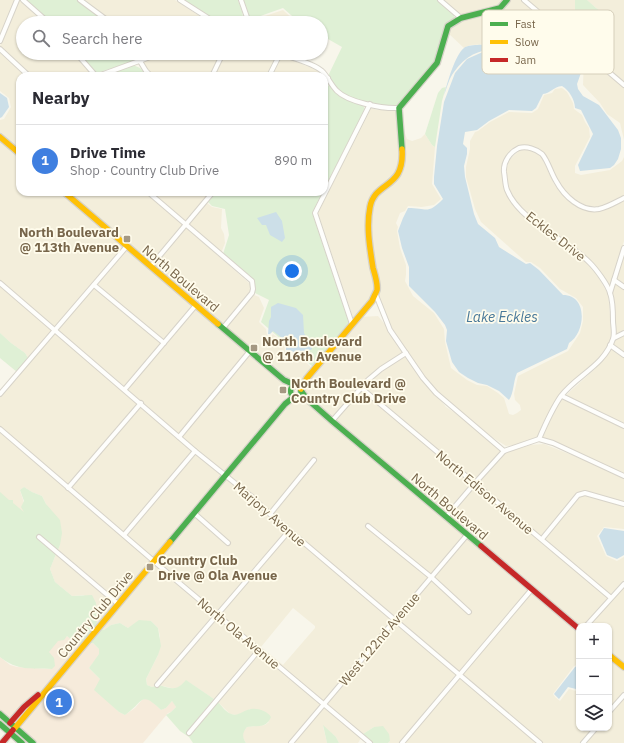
<!DOCTYPE html>
<meta charset="utf-8">
<style>
:root{--surface:#fff;--page:#f2f2f3;--text:#2b2b33;--muted:#7c7c81;--line:#e1e1e2;--accent:#db2777}
body{margin:0;font-family:"IBM Plex Sans",sans-serif;background:var(--page);color:var(--text)}
.controls{position:absolute;right:12px;bottom:12px;display:grid;overflow:hidden;border-radius:8px;box-shadow:0 1px 3px #0004}
.controls button{width:36px;height:36px;display:grid;place-items:center;padding:0;border:0;border-bottom:1px solid var(--line);background:var(--surface);color:var(--text);font:20px sans-serif}
.you{position:absolute;left:292px;top:271px;width:14px;height:14px;margin:-10px;border:3px solid #fff;border-radius:50%;background:#1a73e8;box-shadow:0 0 0 6px #1a73e833}
.badge{display:grid;place-items:center;width:26px;height:26px;border-radius:50%;background:var(--accent);color:#fff;font-size:13px;font-weight:700}
.pin{position:absolute;translate:-50% -50%;border:2px solid #fff;box-shadow:0 1px 4px #0006}
.list{margin:0;padding:0;list-style:none}
h2{display:flex;justify-content:space-between;align-items:center;height:52px;margin:0;padding:0 16px;font-size:17px}
h2 small{font-size:13px;font-weight:400;color:var(--muted)}
.list li{display:grid;grid-template-columns:26px 1fr auto;gap:12px;align-items:center;box-sizing:border-box;height:72px;padding:0 16px;border-top:1px solid var(--line)}
.list b{display:block;font-size:15px;white-space:nowrap}
.list p{margin:0;font-size:13px;white-space:nowrap;color:var(--muted)}
.list em{font-size:13px;font-style:normal;color:var(--muted)}
.icon{flex:none;width:22px;height:22px;fill:none;stroke:currentColor;stroke-width:2;stroke-linecap:round;stroke-linejoin:round}
.map{position:relative;flex:none;width:624px;height:743px;overflow:hidden}
.search{position:absolute;background:var(--surface);box-shadow:0 1px 3px #0004;left:16px;top:16px;width:312px;height:44px;display:flex;align-items:center;gap:10px;box-sizing:border-box;padding:0 14px;border-radius:22px;color:var(--muted);font-size:15px}
.panel{position:absolute;background:var(--surface);box-shadow:0 1px 3px #0004;left:16px;top:72px;width:312px;height:124px;border-radius:12px}
.map>svg:first-child{display:block}
.residential{fill:#f3eedb;fill-rule:evenodd}
.commercial{fill:#f6ebdb}
.green{fill:#dff0d5}
.water{fill:#ccdfe8}
.lines{fill:none;stroke-linecap:round;stroke-linejoin:round}
.street-casing{stroke:#d7d3c9;stroke-width:6}
.fast-casing{stroke:#d7d3c9;stroke-width:8}
.slow-casing{stroke:#d7d3c9;stroke-width:8}
.jam-casing{stroke:#d7d3c9;stroke-width:8}
.street{stroke:#fefefc;stroke-width:4}
.fast{stroke:#4caf50;stroke-width:5.5}
.slow{stroke:#ffc107;stroke-width:5.5}
.jam{stroke:#c62828;stroke-width:5.5}
.poi-dot{fill:#a49882;stroke:#fffcec;stroke-width:1.5}
.labels{text-anchor:middle;stroke-width:3.5;stroke-linejoin:round;paint-order:stroke}
.poi-label{font-size:13px;font-weight:bold;fill:#77654a;stroke:#fffcec;text-anchor:start}
.street-label{font-size:13px;fill:#77654a;stroke:#fffcec}
.water-label{font-size:14px;font-style:italic;fill:#487899;stroke:#fffcec}
.key{fill:#fffcec;stroke:#d6cfbb;stroke-width:1}
.key-label{font-size:11px;fill:#77654a}
</style>
<div class="map">
<svg width="624" height="743" viewBox="0 0 624 743">
<rect width="100%" height="100%" fill="#f8f6eb"/>
<g class="residential">
<polygon points="0,0 15,0 0,35"/>
<polygon points="19,0 46,23 23,23 23,53 73,53 93,76 32,76 0,46"/>
<polygon points="83,0 175,0 210,23 114,23"/>
<polygon points="442,0 504,0 498,6 461,16"/>
<polygon points="510,0 521,0 624,88 624,140 620,123 607,114 600,103 583,85 584,58 576,57 566,65 554,64 545,58 535,57 492,44 470,45 464,48 448,33 450,28 461,21 501,10"/>
<polygon points="527,0 575,0 575,11 603,24 610,13 602,12 596,8 587,0 624,0 624,83"/>
<polygon points="283,10 297,23 251,23 250,21"/>
<polygon points="0,52 27,76 20,76 20,142 15,147 0,134 0,120 4,119 11,107 9,98 0,91"/>
<polygon points="167,53 221,53 209,76 154,76 147,70 142,62"/>
<polygon points="225,53 274,53 278,55 267,76 214,76"/>
<polygon points="284,53 311,53 307,62"/>
<polygon points="282,56 316,70 324,76 272,76"/>
<polygon points="562,88 567,92 573,103 574,109 582,115 585,122 589,128 590,137 575,166 575,173 581,175 610,170 622,161 624,157 624,196 607,204 598,207 587,206 575,200 565,192 538,149 528,145 517,147 505,157 502,169 505,190 526,217 574,252 589,264 595,272 608,294 612,336 603,355 592,366 560,394 545,419 537,437 515,445 506,446 484,432 438,392 425,377 392,329 378,295 379,289 371,235 371,206 379,193 395,182 401,176 404,170 405,161 403,127 407,139 412,141 421,138 425,134 432,145 435,147 432,184 441,199 434,205 422,207 408,206 405,211 400,213 396,223 398,227 397,231 400,248 406,265 406,275 405,281 413,296 434,313 444,329 445,342 451,368 467,380 477,385 487,386 498,393 504,398 509,414 513,415 517,413 521,410 520,405 515,400 514,394 518,376 568,351 580,333 583,321 583,307 576,298 560,289 540,268 531,262 526,262 481,222 475,209 466,177 466,167 470,149 470,141 475,132 478,131 490,122 509,112 532,113 538,109 544,95 552,93 555,89"/>
<polygon points="370,108 378,110 395,110 397,114 401,161 400,168 392,179 376,190 370,197 367,205 375,289 370,300 352,319 317,213"/>
<polygon points="0,139 20,156 20,192 61,192 124,246 55,327 0,281"/>
<polygon points="523,149 528,149 536,152 541,156 554,184 559,191 573,203 585,210 608,208 624,200 624,241 610,288 576,249 528,214 517,202 509,189 506,170 509,160 519,151"/>
<polygon points="67,192 145,192 183,225 150,263"/>
<polygon points="151,192 210,192 185,222"/>
<polygon points="207,203 212,207 222,209 221,228 224,234 225,243 221,253 189,224"/>
<polygon points="186,227 250,284 250,292 223,326 153,266"/>
<polygon points="127,249 193,305 163,340 97,284"/>
<polygon points="624,255 624,285 617,279"/>
<polygon points="615,283 624,289 624,330 615,334 612,293"/>
<polygon points="0,286 52,330 28,358 25,353 11,343 0,333"/>
<polygon points="94,287 161,343 124,386 58,330"/>
<polygon points="254,295 259,297 264,308 259,322 266,329 267,335 271,336 273,334 284,343 285,351 300,357 312,368 306,376 296,383 285,379 226,328"/>
<polygon points="197,308 247,351 179,434 127,389"/>
<polygon points="378,316 387,327 403,353 380,367 366,378 332,419 308,398 303,390 309,379 360,317"/>
<polygon points="55,333 138,403 68,485 0,426 0,398"/>
<polygon points="624,335 624,353 612,344 615,339"/>
<polygon points="611,348 624,358 624,424 565,396 595,369 606,357"/>
<polygon points="250,354 283,382 289,392 283,403 225,473 182,437"/>
<polygon points="406,356 446,407 458,415 501,451 474,480 363,387 382,371"/>
<polygon points="361,390 472,483 446,514 335,421"/>
<polygon points="295,398 306,401 464,535 431,574 367,523 365,526 429,577 395,617 273,514 317,460 314,458 270,511 228,476 287,406"/>
<polygon points="562,399 624,428 624,474 542,438 549,421"/>
<polygon points="141,406 192,451 124,532 71,488"/>
<polygon points="0,431 151,561 117,601 58,550 60,545 46,504 42,496 32,492 24,487 20,490 27,513 20,516 11,500 6,500 0,496"/>
<polygon points="544,444 594,464 624,478 624,502 586,491 577,493 541,536 477,483 505,453 530,445"/>
<polygon points="196,454 222,476 153,558 127,535"/>
<polygon points="226,478 249,497 287,531 217,611 157,561 194,516 228,546 231,543 197,513"/>
<polygon points="475,486 608,598 583,626 579,626 449,517"/>
<polygon points="586,495 624,506 624,529 604,527 597,536 606,556 617,561 624,557 624,580 610,595 545,539 580,497"/>
<path d="M290 533 392 620 323 701 220 614ZM293 608 315 626V628L283 665 261 647Z"/>
<polygon points="467,537 529,589 459,671 398,620 432,580 469,615 472,612 434,577"/>
<polygon points="56,554 115,604 97,625 96,613 84,595 72,596 55,582 50,569"/>
<polygon points="154,564 214,614 154,685 156,686 152,687 147,685 146,679 158,655 160,636 158,628 151,621 128,628 120,623 111,625 104,630 99,629"/>
<polygon points="624,582 624,666 609,653 609,626 586,626"/>
<polygon points="532,592 579,631 579,664 574,666 553,694 555,697 560,701 569,689 576,691 579,689 579,728 593,728 580,743 543,743 462,674"/>
<polygon points="217,617 256,650 214,699 187,681 181,687 175,689 159,685"/>
<polygon points="395,623 456,674 399,743 388,743 390,741 374,727 363,734 327,704"/>
<polygon points="259,653 321,704 288,743 246,743 243,738 243,732 247,727 265,725 269,722 250,709 243,713 236,715 230,714 218,702"/>
<polygon points="609,657 624,670 624,691 609,709"/>
<polygon points="460,677 537,743 404,743"/>
<polygon points="624,698 624,743 586,743 599,728 609,728 609,716"/>
<polygon points="324,707 361,738 358,743 339,743 336,737 323,726 327,743 294,743"/>
</g>
<g class="commercial">
<polygon points="67,636 73,641 82,643 46,686 28,701 27,700 10,719 0,711 0,657 10,665 17,667 52,669 48,652 45,644"/>
<polygon points="93,643 99,649 100,654 89,668 100,679 113,706 119,712 125,715 135,708 142,700 146,698 151,700 161,710 166,708 172,701 174,703 176,707 171,712 168,713 143,743 36,743 18,727 86,644"/>
</g>
<g class="green">
<polygon points="26,0 78,0 109,23 51,23"/>
<path d="M182 0H238C240 7 245 14 242 22L239 23H218Z"/>
<path d="M242 0H438L454 13V18C440 31 443 40 438 56 434 67 405 103 394 106 387 107 377 104 370 103 360 100 346 98 339 90 335 86 331 80 328 76L342 47 321 35V23H300L283 8 249 20Z"/>
<path d="M575 0H587L596 8 602 12 607 10 610 13 599 33C584 38 576 28 571 15L575 11Z"/>
<polygon points="77,53 133,53 135,58 133,61 131,62 97,73 94,71"/>
<polygon points="133,65 140,68 149,76 102,76"/>
<polygon points="327,85 330,86 340,97 363,105 365,109 324,189 324,88"/>
<polygon points="446,87 442,101 435,147 432,145 425,134 438,93 442,88"/>
<polygon points="216,192 323,192 315,208 315,219 349,322 313,367 261,322 269,300 255,293 255,286 253,282 223,254 229,235 225,209 212,206 208,202"/>
<polygon points="0,333 11,343 25,353 28,358 17,372 0,358"/>
<path d="M24 487 32 492 42 496 46 504 60 520 62 533 60 545 58 550 39 534 37 537 56 554 50 569 55 582 72 596 92 595 96 603 97 625 82 643 73 641 67 636 64 640 58 641 49 652 54 658 55 666 52 669C30 668 18 671 0 657V492L9 500H13V503L24 512 21 507 24 501 20 490Z"/>
<path d="M139 620 151 621 158 628 161 646 158 655 146 679 147 685 152 687 156 686 158 687 159 685C172 689 177 691 186 680L214 699 186 733 189 736 218 702C221 705 225 711 229 713 238 718 243 710 251 709 258 708 267 711 271 717 266 729 258 725 247 727 242 733 242 737 246 743H193L189 737 180 731 166 715 171 712 176 707 172 701 166 708 161 710C140 690 144 702 125 715L119 712 94 690 100 679 89 668 99 654V649L93 643 86 644 99 629 104 630 111 625 120 623 128 628Z"/>
<polygon points="323,725 336,737 339,743 327,743"/>
<polygon points="383,726 389,734 390,741 388,743 373,743 363,734 374,727"/>
</g>
<g class="water">
<path d="M492 44 513 51C489 46 468 51 454 72 449 78 447 88 444 95 447 84 455 55 464 48 468 44 486 45 492 44Z"/>
<path d="M485 51H504L525 55 559 68C569 68 574 59 583 59L582 70 577 84 578 89 583 96 599 105 618 130 621 138V149L618 159 614 165 610 168 580 171 578 165 593 134 581 110 575 108C575 100 569 90 562 86 553 87 551 93 543 94L536 108 532 111 509 110 489 121 477 130 465 132 463 144 467 148V154L464 166 465 177 474 214 478 224 495 238 499 247 526 264 530 263 539 270 563 295C588 295 586 332 569 343L567 349 517 373C513 382 514 393 509 400L499 391 487 385 478 383 468 378 459 372 452 362 446 341 447 330 445 325 435 312 409 286V267L402 248 398 231 403 218 408 208C428 208 427 215 443 199L434 184V177L437 146 444 102 455 73 467 59Z"/>
<polygon points="0,93 7,98 9,107 2,117 0,118"/>
<polygon points="276,212 282,221 285,238 282,242 270,235 266,225 262,225 257,218"/>
<polygon points="278,303 296,308 303,315 304,333 312,347 312,349 299,356 292,351 286,350 286,341 273,331 270,334 268,334 269,321 271,317 271,307"/>
<polygon points="604,528 624,531 624,555 617,559 607,555 599,536"/>
<polygon points="579,665 579,686 576,689 568,687 559,699 554,694 575,667"/>
</g>
<g class="lines">
<g class="street-casing">
<g id="street">
<polyline points="23,0 49,23"/>
<polyline points="80,0 111,23"/>
<polyline points="180,0 216,23"/>
<polyline points="241,0 249,23"/>
<polyline points="440,0 461,18"/>
<polyline points="524,0 624,85"/>
<polyline points="0,41 17,0"/>
<polyline points="0,49 29,76"/>
<polyline points="76,53 96,76"/>
<polyline points="135,53 146,71 151,76"/>
<path d="M279 53C291 58 312 62 322 71 328 77 331 85 337 91 348 102 382 109 399 108"/>
<polyline points="98,76 161,53"/>
<polyline points="212,76 223,53"/>
<polyline points="269,76 280,54"/>
<polyline points="324,85 328,78"/>
<polyline points="16,150 20,145"/>
<polyline points="148,192 252,281 253,289 252,293 223,328"/>
<polyline points="151,266 213,192"/>
<polyline points="614,280 624,287"/>
<polyline points="0,283 195,451 251,496 270,514 540,743"/>
<polyline points="94,285 164,343"/>
<polyline points="610,293 624,248"/>
<polyline points="376,295 390,330 423,378 436,393 504,451 539,439 553,443 624,476"/>
<polyline points="352,324 315,213 370,104"/>
<polyline points="614,338 624,333"/>
<polyline points="610,345 624,355"/>
<polyline points="360,387 610,597"/>
<polyline points="125,389 196,305"/>
<polyline points="0,394 127,246"/>
<polyline points="562,396 624,426"/>
<polyline points="332,421 368,380 381,369 406,353"/>
<polyline points="0,429 177,581 370,743"/>
<polyline points="179,437 250,351"/>
<path d="M539 439C545 425 552 409 561 396 577 375 604 366 613 339 615 333 613 326 613 321 613 312 613 301 610 293 608 285 596 269 590 263 567 239 520 222 507 190 505 185 505 177 504 172 503 162 510 152 519 148 527 146 536 149 542 154 548 161 551 173 556 181 564 196 581 212 599 209 608 207 616 202 624 198"/>
<polyline points="68,488 141,403"/>
<polyline points="194,513 228,543"/>
<polyline points="270,514 314,460"/>
<polyline points="446,517 475,483 504,451"/>
<polyline points="368,526 431,577 469,612"/>
<polyline points="124,535 195,451"/>
<polyline points="39,537 118,604"/>
<polyline points="542,539 578,495 585,493 624,504"/>
<polyline points="586,626 624,584"/>
<polyline points="157,685 289,531"/>
<polyline points="609,712 624,695"/>
<polyline points="189,733 259,650"/>
<polyline points="291,743 467,535"/>
<polyline points="402,743 532,589"/>
<polyline points="583,743 596,728"/>
</g>
</g>
<g class="fast-casing">
<g id="fast">
<polyline points="402,149 399,108 437,63 448,26 461,18 500,8 507,0"/>
<polyline points="218,324 284,380 295,385"/>
<circle cx="296" cy="391" r="5.5"/>
<polyline points="301,391 307,399 332,421 481,546"/>
<polyline points="170,542 285,404 295,396"/>
<polyline points="0,714 33,743"/>
<polyline points="0,724 22,743"/>
</g>
</g>
<g class="slow-casing">
<g id="slow">
<polyline points="0,137 20,154"/>
<polyline points="64,192 218,324"/>
<path d="M301 389 307 378 372 301C373 298 376 293 377 290 378 284 375 275 373 268 370 249 366 227 370 207 375 180 405 190 402 149"/>
<polyline points="609,655 624,667"/>
<polyline points="15,728 170,542"/>
</g>
</g>
<g class="jam-casing">
<g id="jam">
<polyline points="481,546 579,629"/>
<polyline points="10,723 24,707 38,695"/>
<polyline points="2,743 13,730"/>
</g>
</g>
<use href="#street" class="street"/>
<use href="#fast" class="fast"/>
<use href="#slow" class="slow"/>
<use href="#jam" class="jam"/>
</g>
<g class="poi-dot">
<rect x="123" y="235" width="8" height="8" rx="2"/>
<rect x="250" y="344" width="8" height="8" rx="2"/>
<rect x="279" y="386" width="8" height="8" rx="2"/>
<rect x="146" y="563" width="8" height="8" rx="2"/>
</g>
<g class="labels">
<g class="poi-label">
<text x="119" y="237" text-anchor="end">North Boulevard<tspan x="119" dy="15">@ 113th Avenue</tspan></text>
<text x="262" y="346">North Boulevard<tspan x="262" dy="15">@ 116th Avenue</tspan></text>
<text x="291" y="388">North Boulevard @<tspan x="291" dy="15">Country Club Drive</tspan></text>
<text x="158" y="565">Country Club<tspan x="158" dy="15">Drive @ Ola Avenue</tspan></text>
</g>
<g class="street-label">
<text transform="translate(556 236) rotate(38)" y="5">Eckles Drive</text>
<text transform="translate(181 278) rotate(40)" y="5">North Boulevard</text>
<text transform="translate(485 492) rotate(40)" y="5">North Edison Avenue</text>
<text transform="translate(450 506) rotate(40)" y="5">North Boulevard</text>
<text transform="translate(270 514) rotate(41)" y="5">Marjory Avenue</text>
<text transform="translate(95 614) rotate(-50)" y="5">Country Club Drive</text>
<text transform="translate(239 633) rotate(40)" y="5">North Ola Avenue</text>
<text transform="translate(379 639) rotate(-50)" y="5">West 122nd Avenue</text>
</g>
<g class="water-label">
<text x="502" y="322">Lake Eckles</text>
</g>
</g>
<rect x="482" y="10" width="132" height="64" rx="6" class="key"/>
<rect x="490" y="22" width="18" height="4" fill="#4caf50"/>
<rect x="490" y="40" width="18" height="4" fill="#ffc107"/>
<rect x="490" y="58" width="18" height="4" fill="#c62828"/>
<g class="key-label">
<text x="515" y="28">Fast</text>
<text x="515" y="46">Slow</text>
<text x="515" y="64">Jam</text>
</g>
</svg>
<div class="controls">
<button>+</button>
<button>−</button>
<button><svg class="icon" aria-label="layers" viewBox="0 0 24 24"><path d="M12 4l9 5-9 5-9-5zM3 14l9 5 9-5"/></svg></button>
</div>
<div class="you"></div>
<div class="pin badge" style="left:59px;top:702px;background:#3f7fe0">1</div>
<div class="search"><svg class="icon" aria-label="search" viewBox="0 0 24 24"><circle cx="10" cy="10" r="6"/><path d="M15 15l6 6"/></svg>Search here</div>
<section class="panel">
<h2>Nearby<small></small></h2>
<ul class="list">
<li><span class="badge" style="background:#3f7fe0">1</span><div><b>Drive Time</b><p>Shop · Country Club Drive</p></div><em>890 m</em></li>
</ul>
</section>
</div>
